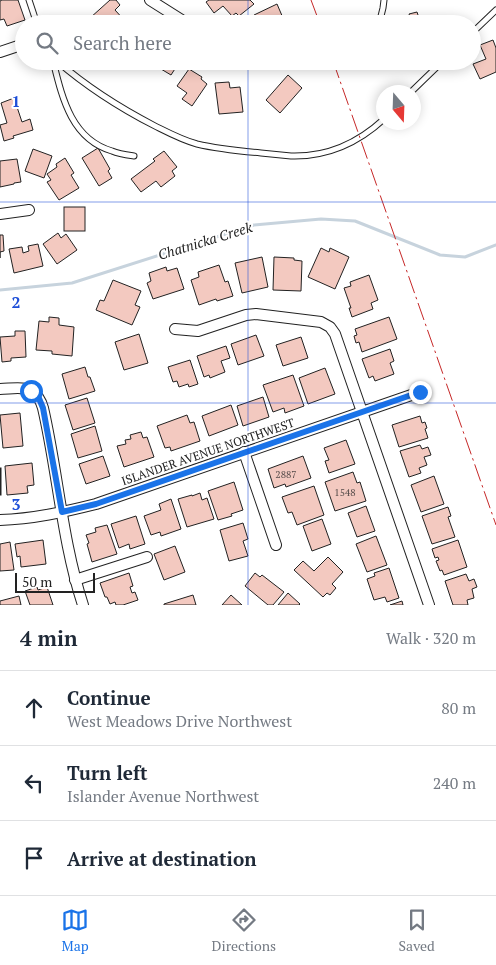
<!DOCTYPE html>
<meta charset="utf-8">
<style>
:root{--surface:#fff;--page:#f2f2f3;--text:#1f2937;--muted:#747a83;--line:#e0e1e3;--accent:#1a73e8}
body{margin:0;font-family:"PT Serif",serif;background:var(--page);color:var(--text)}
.compass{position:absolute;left:376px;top:85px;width:45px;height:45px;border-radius:50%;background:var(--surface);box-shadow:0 2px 12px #0003;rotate:161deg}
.scale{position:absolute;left:15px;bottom:12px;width:80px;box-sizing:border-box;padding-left:5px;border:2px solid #222;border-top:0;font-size:14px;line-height:18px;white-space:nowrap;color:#222;-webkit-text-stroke:4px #fff;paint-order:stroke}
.stop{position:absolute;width:15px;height:15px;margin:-11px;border:4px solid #1a73e8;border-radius:50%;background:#fff}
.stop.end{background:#1a73e8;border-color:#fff;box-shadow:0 1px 5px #0008}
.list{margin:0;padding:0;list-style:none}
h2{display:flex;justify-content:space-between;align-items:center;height:65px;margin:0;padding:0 20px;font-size:21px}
h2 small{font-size:16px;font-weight:400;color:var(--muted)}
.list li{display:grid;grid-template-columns:32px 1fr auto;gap:15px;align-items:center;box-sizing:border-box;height:75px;padding:0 20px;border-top:1px solid var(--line)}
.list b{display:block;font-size:19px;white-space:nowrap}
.list p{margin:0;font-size:16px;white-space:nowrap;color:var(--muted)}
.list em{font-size:16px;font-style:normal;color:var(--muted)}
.icon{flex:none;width:28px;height:28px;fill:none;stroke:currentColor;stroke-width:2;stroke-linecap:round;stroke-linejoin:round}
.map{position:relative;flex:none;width:496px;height:605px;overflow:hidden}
.search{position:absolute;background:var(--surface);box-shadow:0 2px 12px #0003;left:15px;right:15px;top:15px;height:55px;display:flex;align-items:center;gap:12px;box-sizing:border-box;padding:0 18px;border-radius:28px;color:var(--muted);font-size:19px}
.sheet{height:290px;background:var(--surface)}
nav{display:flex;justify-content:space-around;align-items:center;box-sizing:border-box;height:70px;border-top:1px solid var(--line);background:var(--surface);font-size:14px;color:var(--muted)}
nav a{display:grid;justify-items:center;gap:2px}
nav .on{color:var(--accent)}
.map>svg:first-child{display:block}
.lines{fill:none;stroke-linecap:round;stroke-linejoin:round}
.stream{stroke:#c7d3dd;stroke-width:3}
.building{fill:#f3c9c0;stroke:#222}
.service-casing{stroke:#222;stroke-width:7}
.minor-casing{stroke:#222;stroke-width:12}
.service{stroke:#fff;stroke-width:5}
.minor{stroke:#fff;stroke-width:10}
.power{stroke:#c62828;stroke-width:1;stroke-dasharray:18 4 2.5 4;stroke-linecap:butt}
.route{stroke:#1a73e8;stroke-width:6}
.grid{fill:none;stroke:#1d4ed8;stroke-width:1;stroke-opacity:0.55}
.labels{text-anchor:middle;stroke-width:4;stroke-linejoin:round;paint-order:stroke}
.number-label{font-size:10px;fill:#564c4a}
.street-label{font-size:12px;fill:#222;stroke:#fff}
.water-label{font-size:14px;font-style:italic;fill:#222;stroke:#fff}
.grid-label{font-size:16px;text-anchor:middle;font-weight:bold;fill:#1d4ed8;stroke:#fff;stroke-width:4;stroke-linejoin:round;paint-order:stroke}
</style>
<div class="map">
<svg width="496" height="605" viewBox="0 0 496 605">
<rect width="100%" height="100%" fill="#fff"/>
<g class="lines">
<polyline class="stream" points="0,290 72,283 254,225 321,219 355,221 440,255 465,257 496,245"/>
</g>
<g class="building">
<polygon points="2,0 18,0 25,20 7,26 4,19 0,20 0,1"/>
<polygon points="110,0 116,0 120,5 115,10 126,22 124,24 95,24 90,18"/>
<polygon points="209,0 250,0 254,4 239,16 236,13 232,16 223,6 214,13 206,2"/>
<polygon points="277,4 283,18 281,19 283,24 258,24 254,15"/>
<polygon points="417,12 421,24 391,24 410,17 409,14"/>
<polygon points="136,18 144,24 132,24"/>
<polygon points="493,40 496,48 496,72 480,79 473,64 486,59 480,45"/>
<polygon points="153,61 180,61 171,75 151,63"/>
<polygon points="189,69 202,77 201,79 207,84 192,106 182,99 187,93 177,86"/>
<polygon points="288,75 302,88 280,113 266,100"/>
<polygon points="229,82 230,88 240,87 243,112 219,114 215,83"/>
<polygon points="14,98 22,122 30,119 33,130 13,136 14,138 4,141 0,125 7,123 1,103"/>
<polygon points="98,148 110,169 108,171 112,178 99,186 82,158"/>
<polygon points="33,149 52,156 44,178 25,171"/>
<polygon points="164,151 177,167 172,171 175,176 161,187 156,181 141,192 131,179 155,161 153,159"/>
<polygon points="65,158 74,173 71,175 79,188 59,200 47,182 51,180 47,174 57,167 56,164"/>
<polygon points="17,159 21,182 14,183 14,184 0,187 0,161"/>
<rect x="64" y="207" width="21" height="24"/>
<polygon points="58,233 61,238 66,234 77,250 57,264 43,244"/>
<polygon points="0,235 3,235 4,251 0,252 0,258"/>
<polygon points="38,244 43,266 14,273 9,249 22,247 23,253 29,251 28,246"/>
<polygon points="321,248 329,252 330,248 349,257 335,289 308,277"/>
<polygon points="262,257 268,287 242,293 235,263"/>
<polygon points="274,257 294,258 294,260 302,261 301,291 273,290"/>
<polygon points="219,265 225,282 228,281 233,296 217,301 216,299 199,305 191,280 199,277 198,272"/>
<polygon points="166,267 167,271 177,268 184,289 153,299 147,283 151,281 149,273"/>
<polygon points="369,275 378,300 371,303 373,309 352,317 349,308 351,308 344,288 351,286 350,282"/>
<polygon points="113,280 141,291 135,305 140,307 132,325 96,310 100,300 104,301"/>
<polygon points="49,317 59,318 59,325 74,327 72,356 52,354 52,351 36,350 39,321 49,322"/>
<polygon points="389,317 397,339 362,352 359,342 356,343 354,336 357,335 355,329"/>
<polygon points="15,331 25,331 26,357 11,358 11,361 2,362 0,337 15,336"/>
<polygon points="139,334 148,363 124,370 115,342"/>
<polygon points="256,335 264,356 238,365 231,344"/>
<polygon points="301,337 308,358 283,366 276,345"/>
<polygon points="226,346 230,358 221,361 225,372 210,378 209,375 204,377 197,356"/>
<polygon points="390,349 394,361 390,363 394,374 375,381 373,376 369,378 362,359"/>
<polygon points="190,360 198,384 189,387 188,384 179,387 177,381 173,382 168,367"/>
<polygon points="85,367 88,377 90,377 95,391 69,399 62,374"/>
<polygon points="325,368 335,394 308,404 299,378"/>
<polygon points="293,375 304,406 285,413 284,408 273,412 263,385"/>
<polygon points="263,397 269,417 243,426 237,406"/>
<polygon points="87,398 95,423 73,430 65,405"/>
<polygon points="231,405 238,425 209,436 202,416"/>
<polygon points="20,413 23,446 3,448 0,415"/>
<polygon points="187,415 190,423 194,422 200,441 171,451 170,447 165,448 157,426"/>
<polygon points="420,416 422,423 425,422 427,428 425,429 428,438 399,447 392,425"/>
<polygon points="95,426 102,451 78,458 71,434"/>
<polygon points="141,432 143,438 147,437 154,457 124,467 117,446 126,444 125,440 131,439 130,435"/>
<polygon points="346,440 355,464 329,473 325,461 329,460 324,448"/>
<polygon points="420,445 422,449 428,447 431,455 424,457 427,465 419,468 421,473 409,477 400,451"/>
<polygon points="103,456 110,476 86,484 79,464"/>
<polygon points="303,456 311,478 286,487 285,484 274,488 268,469"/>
<polygon points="32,463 34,485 27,486 28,493 7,495 5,466"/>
<rect x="0" y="468" width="1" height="27"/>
<polygon points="353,472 357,483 360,482 366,501 335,511 325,482"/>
<polygon points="434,476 444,504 421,512 411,485"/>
<polygon points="234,482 243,510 231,514 232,516 218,520 208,491"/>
<polygon points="314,486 324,515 297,525 292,512 288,513 282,497"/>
<polygon points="200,493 202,500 207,498 214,519 187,527 178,499 192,495 192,496"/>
<polygon points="171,499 181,529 161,536 160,532 151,535 144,516 161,510 159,504"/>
<polygon points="366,506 375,531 357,537 348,513"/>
<polygon points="448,507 451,516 448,517 455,537 432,544 422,516"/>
<polygon points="136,516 145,544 130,549 129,544 119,548 111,524"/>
<polygon points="322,519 331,544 312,551 303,526"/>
<polygon points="243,523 248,539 243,541 248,556 229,561 220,530"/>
<polygon points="107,525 117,554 92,562 87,544 89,543 86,535 96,532 95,528"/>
<polygon points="376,536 387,565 367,572 356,544"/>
<polygon points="43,540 46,564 21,567 20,556 17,557 15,544"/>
<polygon points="458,540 467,567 444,575 442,570 440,571 436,561 439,560 438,557 435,558 432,549"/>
<polygon points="10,542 14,570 0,571 0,544"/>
<polygon points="175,546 185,572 164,580 154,554"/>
<polygon points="328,557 343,572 332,584 336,588 330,595 327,593 323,597 294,570 303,561 314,571"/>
<polygon points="389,568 399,598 387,602 385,597 374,600 367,579 375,576 374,573"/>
<polygon points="129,573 133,586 130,587 132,593 135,592 138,600 123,605 116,605 115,602 110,604 107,597 105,597 100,583"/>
<polygon points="255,573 260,577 262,575 284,592 273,605 268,605 245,586"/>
<polygon points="466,574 469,581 474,579 477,587 472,589 474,598 467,600 468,605 453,605 445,581"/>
<polygon points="37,587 38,590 47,587 53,605 30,605 25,591"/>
<polygon points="288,593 300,604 299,605 278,605"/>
<polygon points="193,595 196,605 164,605 164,604"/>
<polygon points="231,595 242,605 222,605"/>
<polygon points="19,596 21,605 0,605 0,601"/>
<polygon points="402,601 403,605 390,605"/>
</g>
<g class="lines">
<g class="service-casing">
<g id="service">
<polyline points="29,0 37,24"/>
<polyline points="379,24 383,8 384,0"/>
<polyline points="472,33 496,10"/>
<path d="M53 61C62 97 71 139 112 151 119 154 127 155 134 156"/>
<path d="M57 61C87 87 120 108 155 126 169 133 182 140 197 144 218 149 239 151 261 153 271 154 281 155 291 156 326 157 358 143 384 119"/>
<polyline points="411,92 443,61"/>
</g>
</g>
<g class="minor-casing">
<g id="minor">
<polyline points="150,0 188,24"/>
<polyline points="0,52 24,44"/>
<polyline points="0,214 29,210"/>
<polyline points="175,329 198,331 246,315 256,314 321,322 330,327 335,334 429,605"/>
<path d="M0 389C13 389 29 384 38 397 40 400 42 404 43 408 58 473 62 541 83 605"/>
<polyline points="244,452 276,545"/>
<path d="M0 520C33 519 64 512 96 504L420 392"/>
<polyline points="75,580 147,557"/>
</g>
</g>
<use href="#service" class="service"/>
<use href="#minor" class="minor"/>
<g class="power">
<polyline points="311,0 320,24"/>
<polyline points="333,61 496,525"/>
</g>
</g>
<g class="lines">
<polyline class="route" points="31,391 38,396 43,408 62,512 96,504 420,392"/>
</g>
<path class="grid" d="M248 0V24M248 61V605M0 202H496M0 403H496"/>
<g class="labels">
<g class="number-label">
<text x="286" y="478">2887</text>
<text x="345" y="496">1548</text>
</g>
<g class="street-label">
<text transform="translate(208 452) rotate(-19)" y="4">ISLANDER AVENUE NORTHWEST</text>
</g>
<g class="water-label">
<text transform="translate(205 241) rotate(-17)" y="5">Chatnicka Creek</text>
</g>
</g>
<g class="grid-label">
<text x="16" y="107">1</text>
<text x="16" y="308">2</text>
<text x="16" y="510">3</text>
</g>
</svg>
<svg class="compass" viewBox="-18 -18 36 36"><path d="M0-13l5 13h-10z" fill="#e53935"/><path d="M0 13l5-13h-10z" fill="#747a83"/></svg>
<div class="scale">50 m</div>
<div class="stop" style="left:31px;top:391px"></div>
<div class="stop end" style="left:420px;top:392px"></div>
<div class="search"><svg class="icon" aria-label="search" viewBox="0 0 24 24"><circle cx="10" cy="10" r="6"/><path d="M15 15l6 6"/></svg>Search here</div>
</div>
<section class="sheet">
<h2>4 min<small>Walk · 320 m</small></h2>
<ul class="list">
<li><svg class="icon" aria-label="ahead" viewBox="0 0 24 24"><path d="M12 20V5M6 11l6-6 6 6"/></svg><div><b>Continue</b><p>West Meadows Drive Northwest</p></div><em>80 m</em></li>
<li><svg class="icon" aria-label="left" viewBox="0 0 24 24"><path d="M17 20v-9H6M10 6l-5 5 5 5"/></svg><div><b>Turn left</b><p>Islander Avenue Northwest</p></div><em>240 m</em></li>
<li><svg class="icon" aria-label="arrive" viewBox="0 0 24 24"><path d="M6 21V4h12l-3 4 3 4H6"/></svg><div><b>Arrive at destination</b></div></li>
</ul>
</section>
<nav>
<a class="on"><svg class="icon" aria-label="map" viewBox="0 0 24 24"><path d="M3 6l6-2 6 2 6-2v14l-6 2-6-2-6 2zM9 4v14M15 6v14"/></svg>Map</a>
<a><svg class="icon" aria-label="directions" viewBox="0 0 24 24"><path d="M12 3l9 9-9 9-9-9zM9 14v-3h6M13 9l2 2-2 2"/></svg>Directions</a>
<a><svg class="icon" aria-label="saved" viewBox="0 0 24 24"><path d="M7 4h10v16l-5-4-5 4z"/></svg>Saved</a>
</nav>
